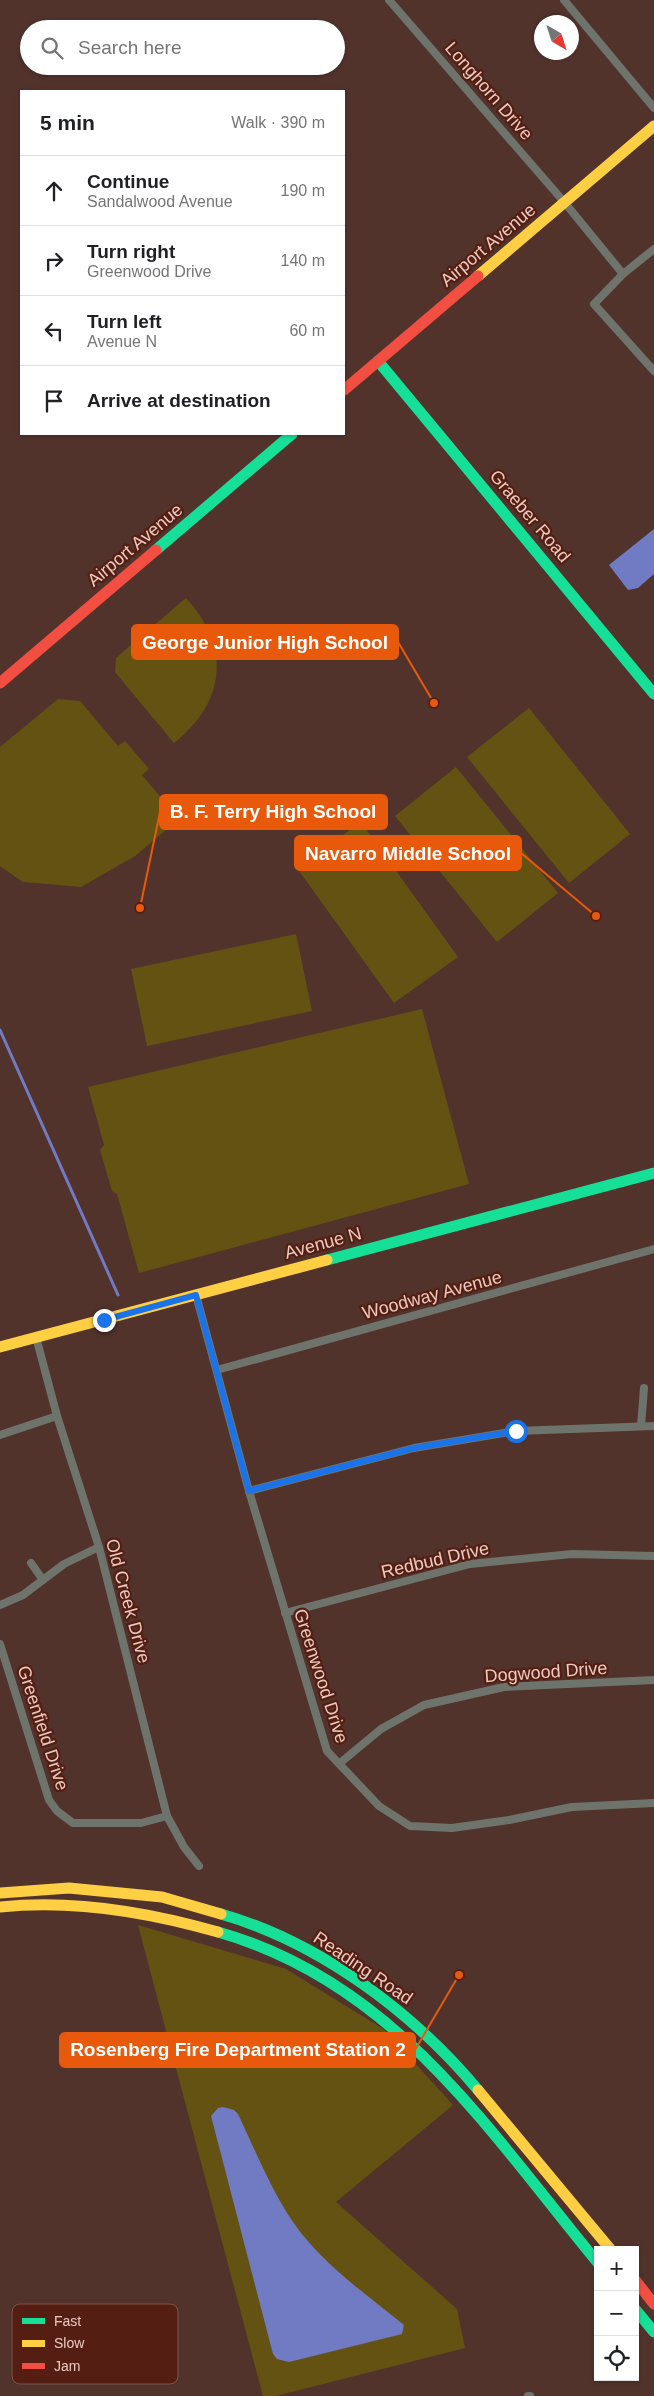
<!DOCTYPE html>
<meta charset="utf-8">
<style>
:root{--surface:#fff;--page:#f6f6f6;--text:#202124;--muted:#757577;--line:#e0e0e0}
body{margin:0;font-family:Arial,sans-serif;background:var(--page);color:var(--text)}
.controls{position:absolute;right:15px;bottom:15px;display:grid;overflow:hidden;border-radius:0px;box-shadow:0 1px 4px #0004}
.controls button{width:45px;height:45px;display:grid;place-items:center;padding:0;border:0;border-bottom:1px solid var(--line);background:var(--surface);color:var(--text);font:25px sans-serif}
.compass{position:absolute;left:534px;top:15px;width:45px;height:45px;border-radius:50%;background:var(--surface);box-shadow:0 1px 4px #0004;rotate:141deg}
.stop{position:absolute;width:15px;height:15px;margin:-11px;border:4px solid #1a73e8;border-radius:50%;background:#fff}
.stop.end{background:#1a73e8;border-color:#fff;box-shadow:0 1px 5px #0008}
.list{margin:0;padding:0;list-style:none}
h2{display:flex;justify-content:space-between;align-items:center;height:65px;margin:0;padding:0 20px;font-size:21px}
h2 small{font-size:16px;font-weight:400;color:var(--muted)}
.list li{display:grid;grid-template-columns:32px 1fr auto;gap:15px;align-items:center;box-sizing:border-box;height:70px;padding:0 20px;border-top:1px solid var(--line)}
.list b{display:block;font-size:19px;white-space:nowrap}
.list p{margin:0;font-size:16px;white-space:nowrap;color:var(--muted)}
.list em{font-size:16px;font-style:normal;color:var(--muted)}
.icon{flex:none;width:28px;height:28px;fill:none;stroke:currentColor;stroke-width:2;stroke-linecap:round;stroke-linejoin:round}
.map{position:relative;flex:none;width:654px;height:2396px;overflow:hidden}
.search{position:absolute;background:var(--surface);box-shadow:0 1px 4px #0004;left:20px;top:20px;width:325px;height:55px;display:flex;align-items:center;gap:12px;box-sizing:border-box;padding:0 18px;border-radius:28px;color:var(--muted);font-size:19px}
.panel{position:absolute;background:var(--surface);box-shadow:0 1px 4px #0004;left:20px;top:90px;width:325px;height:345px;border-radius:0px}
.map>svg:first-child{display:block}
.green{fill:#645213}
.water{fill:#717bc3}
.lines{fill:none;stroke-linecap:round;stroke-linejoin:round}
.stream{stroke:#717bc3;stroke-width:3}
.street{stroke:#6e746c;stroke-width:8}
.fast{stroke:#16e098;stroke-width:11}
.slow{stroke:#ffcf43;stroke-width:11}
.jam{stroke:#f24e42;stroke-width:11}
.route{stroke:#1a73e8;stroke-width:6}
.labels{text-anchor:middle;stroke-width:4.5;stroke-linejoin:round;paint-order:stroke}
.street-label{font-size:18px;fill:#ebc9c0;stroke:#541f12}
.key{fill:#541f12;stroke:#815246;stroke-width:1}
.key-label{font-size:14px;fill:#ebc9c0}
.leader{fill:none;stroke:#e8590c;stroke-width:2}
.callout-dot{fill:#e8590c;stroke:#541f12;stroke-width:2}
.callout{fill:#e8590c;stroke:#e8590c;stroke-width:2}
.callout-label{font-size:19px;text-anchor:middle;font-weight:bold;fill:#fff}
</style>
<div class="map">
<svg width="654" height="2396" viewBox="0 0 654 2396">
<rect width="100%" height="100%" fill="#51332c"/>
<g class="green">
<path d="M186 598C231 647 226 702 174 743L115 672 116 658Z"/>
<polygon points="58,699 80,701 118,746 125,741 149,769 142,775 179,819 135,856 81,887 23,882 0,866 0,747"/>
<polygon points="529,708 630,834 569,883 467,757"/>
<polygon points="456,767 558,893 497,942 395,816"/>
<polygon points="361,822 458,957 394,1003 297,868"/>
<polygon points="296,934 312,1011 147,1046 131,969"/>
<polygon points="422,1009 469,1184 139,1273 117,1194 112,1191 100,1150 104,1145 88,1087"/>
<polygon points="138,1925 286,1969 385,2030 453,2105 336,2202 457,2309 465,2348 276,2396 263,2396"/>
</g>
<g class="water">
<polygon points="654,529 654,574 638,588 628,590 609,565"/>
<path d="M223 2107 234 2110 238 2114C257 2154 274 2198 301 2233 330 2269 368 2296 404 2325L402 2334 289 2362 277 2359 273 2354 211 2116 218 2108Z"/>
</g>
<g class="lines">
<polyline class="stream" points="0,1030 118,1295"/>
<g class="street">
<polyline points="389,0 565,203 623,274"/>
<polyline points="564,0 654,108"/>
<polyline points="654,249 623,274 594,304 654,371"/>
<polyline points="196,1295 249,1491 327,1751 379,1806 410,1826 452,1828 509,1820 572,1807 654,1803"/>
<polyline points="36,1337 57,1416 99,1547 167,1816 184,1847 199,1866"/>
<polyline points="217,1370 654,1249"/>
<polyline points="641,1426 644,1388"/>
<polyline points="0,1435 57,1416"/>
<polyline points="249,1491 414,1448 516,1431 654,1426"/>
<polyline points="31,1563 43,1580"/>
<polyline points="0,1605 23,1595 64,1564 99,1547"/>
<polyline points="285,1613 470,1564 572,1554 654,1556"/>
<polyline points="0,1644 49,1800 57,1811 73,1823 141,1823 167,1816"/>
<polyline points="340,1763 381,1729 424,1705 504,1687 654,1680"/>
<polyline points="528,2396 530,2396"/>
</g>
<g class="fast">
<polyline points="378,361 654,694"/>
<polyline points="156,550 292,434"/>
<polyline points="327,1260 654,1173"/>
<path d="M221 1914C319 1942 413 2012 478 2090"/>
<path d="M218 1932C395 1982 488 2130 598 2263"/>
<polyline points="635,2309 654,2332"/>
</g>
<g class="slow">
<polyline points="478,276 654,126"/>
<polyline points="0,1347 327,1260"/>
<polyline points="0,1893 69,1888 162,1897 221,1914"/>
<path d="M0 1907C73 1899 148 1912 218 1932"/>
<polyline points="478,2090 611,2250"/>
</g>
<g class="jam">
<polyline points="344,390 478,276"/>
<polyline points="0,683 156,550"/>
<polyline points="635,2280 654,2304"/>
</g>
</g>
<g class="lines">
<polyline class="route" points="104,1320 196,1295 249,1491 414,1448 516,1431"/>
</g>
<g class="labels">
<g class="street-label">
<text transform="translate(489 91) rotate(49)" y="6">Longhorn Drive</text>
<text transform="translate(488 245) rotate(-40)" y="6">Airport Avenue</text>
<text transform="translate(530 516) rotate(50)" y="6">Graeber Road</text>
<text transform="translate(135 545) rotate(-40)" y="6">Airport Avenue</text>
<text transform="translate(323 1243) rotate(-15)" y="6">Avenue N</text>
<text transform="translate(432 1295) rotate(-15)" y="6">Woodway Avenue</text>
<text transform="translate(435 1560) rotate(-13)" y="6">Redbud Drive</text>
<text transform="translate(128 1601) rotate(75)" y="6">Old Creek Drive</text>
<text transform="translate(546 1672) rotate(-4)" y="6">Dogwood Drive</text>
<text transform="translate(321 1676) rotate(72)" y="6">Greenwood Drive</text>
<text transform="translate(43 1728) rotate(72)" y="6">Greenfield Drive</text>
<text transform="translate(363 1968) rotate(34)" y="6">Reading Road</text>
</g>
</g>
<rect x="12" y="2304" width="166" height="80" rx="8" class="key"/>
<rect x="22" y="2318" width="23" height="6" fill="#16e098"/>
<rect x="22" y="2340" width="23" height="7" fill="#ffcf43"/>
<rect x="22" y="2363" width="23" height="6" fill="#f24e42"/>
<g class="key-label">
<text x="54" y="2326">Fast</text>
<text x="54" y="2348">Slow</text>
<text x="54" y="2371">Jam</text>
</g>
<path class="leader" d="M434 703L398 642M140 908L160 812M596 916L521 853M459 1975L415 2050"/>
<g class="callout-dot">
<circle cx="434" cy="703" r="5"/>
<circle cx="140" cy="908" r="5"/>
<circle cx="596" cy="916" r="5"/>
<circle cx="459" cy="1975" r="5"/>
</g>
<g class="callout">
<rect x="132" y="625" width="266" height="34" rx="5"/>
<rect x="160" y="795" width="227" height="34" rx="5"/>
<rect x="295" y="836" width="226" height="34" rx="5"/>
<rect x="60" y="2033" width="355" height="34" rx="5"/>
</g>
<g class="callout-label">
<text x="265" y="649">George Junior High School</text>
<text x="273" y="818">B. F. Terry High School</text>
<text x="408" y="860">Navarro Middle School</text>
<text x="238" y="2056">Rosenberg Fire Department Station 2</text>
</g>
</svg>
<div class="controls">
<button>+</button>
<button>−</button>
<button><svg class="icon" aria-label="locate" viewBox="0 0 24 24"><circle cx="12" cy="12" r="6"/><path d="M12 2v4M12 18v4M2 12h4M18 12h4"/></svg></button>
</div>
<svg class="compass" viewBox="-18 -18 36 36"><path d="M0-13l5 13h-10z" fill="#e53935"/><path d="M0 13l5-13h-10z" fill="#757577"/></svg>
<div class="stop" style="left:516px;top:1431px"></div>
<div class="stop end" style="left:104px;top:1320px"></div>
<div class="search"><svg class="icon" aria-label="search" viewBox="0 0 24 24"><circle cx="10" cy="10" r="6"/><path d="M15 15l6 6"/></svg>Search here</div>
<section class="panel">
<h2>5 min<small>Walk · 390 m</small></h2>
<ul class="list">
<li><svg class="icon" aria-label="ahead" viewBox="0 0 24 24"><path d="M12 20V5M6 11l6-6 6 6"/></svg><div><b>Continue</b><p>Sandalwood Avenue</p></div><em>190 m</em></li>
<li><svg class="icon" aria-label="right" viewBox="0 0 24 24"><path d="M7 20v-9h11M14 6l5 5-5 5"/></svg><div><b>Turn right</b><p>Greenwood Drive</p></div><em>140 m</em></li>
<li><svg class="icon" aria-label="left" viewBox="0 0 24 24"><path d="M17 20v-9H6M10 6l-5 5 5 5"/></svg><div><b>Turn left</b><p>Avenue N</p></div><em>60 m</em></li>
<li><svg class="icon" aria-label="arrive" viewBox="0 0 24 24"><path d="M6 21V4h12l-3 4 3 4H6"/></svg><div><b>Arrive at destination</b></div></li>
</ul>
</section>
</div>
